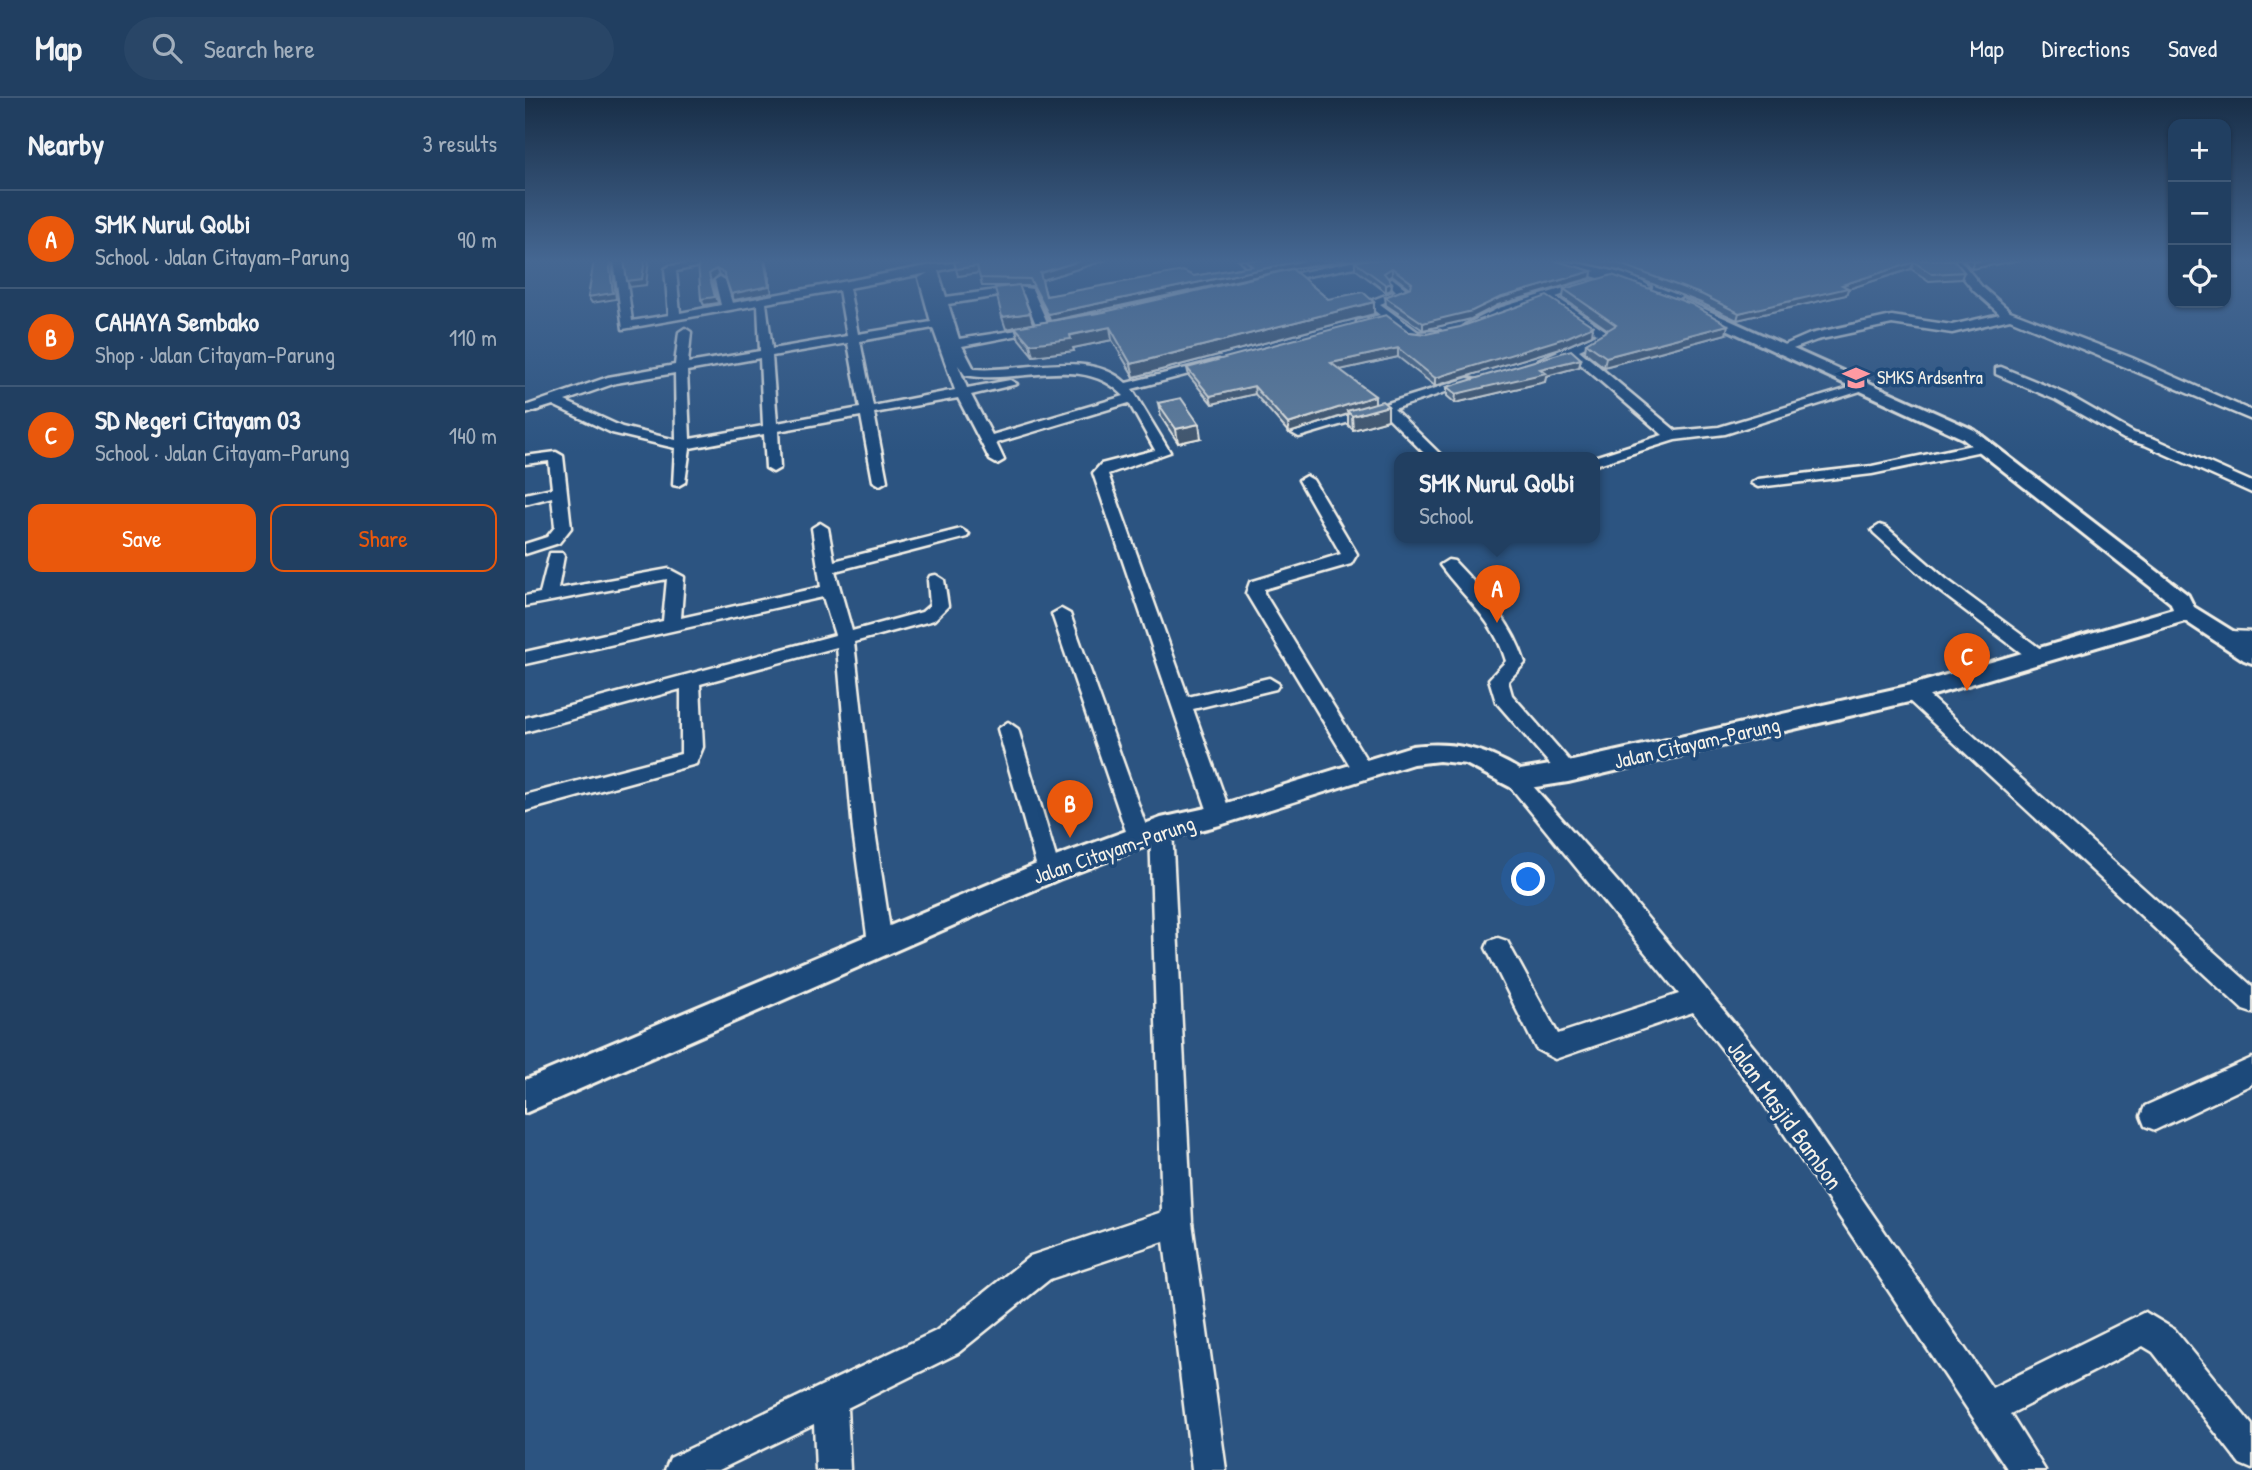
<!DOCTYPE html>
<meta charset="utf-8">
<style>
:root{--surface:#213f61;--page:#294667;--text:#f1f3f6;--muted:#a2afbd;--line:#3e5876;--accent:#ea580c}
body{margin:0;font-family:"Patrick Hand",sans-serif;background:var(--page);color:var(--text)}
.controls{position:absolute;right:21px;top:21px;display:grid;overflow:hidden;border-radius:14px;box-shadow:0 2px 5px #0004}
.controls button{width:63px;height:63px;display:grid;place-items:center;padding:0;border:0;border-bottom:2px solid var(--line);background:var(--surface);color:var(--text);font:35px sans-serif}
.you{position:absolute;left:1004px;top:782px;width:24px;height:24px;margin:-18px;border:5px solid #fff;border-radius:50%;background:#1a73e8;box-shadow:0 0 0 10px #1a73e833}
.badge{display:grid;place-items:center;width:46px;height:46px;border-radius:50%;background:var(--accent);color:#fff;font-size:23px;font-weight:700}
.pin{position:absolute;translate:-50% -58px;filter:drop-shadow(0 2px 4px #0008)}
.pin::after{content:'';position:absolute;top:37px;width:24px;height:21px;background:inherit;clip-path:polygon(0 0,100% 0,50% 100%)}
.popup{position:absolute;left:869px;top:354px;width:206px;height:91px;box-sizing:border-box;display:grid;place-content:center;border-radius:14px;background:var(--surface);filter:drop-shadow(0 2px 5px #0005);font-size:23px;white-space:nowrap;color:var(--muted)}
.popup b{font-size:26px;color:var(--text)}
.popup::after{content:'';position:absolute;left:50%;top:100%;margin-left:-14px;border:14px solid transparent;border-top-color:var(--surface)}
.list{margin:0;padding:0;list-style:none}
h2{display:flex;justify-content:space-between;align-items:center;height:91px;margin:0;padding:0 28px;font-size:30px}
h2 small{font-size:23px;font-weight:400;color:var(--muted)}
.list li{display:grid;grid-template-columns:46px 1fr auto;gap:21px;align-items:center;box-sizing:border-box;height:98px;padding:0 28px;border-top:2px solid var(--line)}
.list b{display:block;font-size:26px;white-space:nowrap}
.list p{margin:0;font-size:23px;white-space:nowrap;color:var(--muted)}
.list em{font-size:23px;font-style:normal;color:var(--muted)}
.actions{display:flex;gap:14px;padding:21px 28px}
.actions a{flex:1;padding:16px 0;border:2px solid var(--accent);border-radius:14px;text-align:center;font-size:24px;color:var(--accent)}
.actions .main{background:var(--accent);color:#fff}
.icon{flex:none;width:38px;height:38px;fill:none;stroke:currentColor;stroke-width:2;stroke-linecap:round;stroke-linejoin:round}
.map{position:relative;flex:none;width:1727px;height:1372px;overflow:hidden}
header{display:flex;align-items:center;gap:42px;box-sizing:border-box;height:98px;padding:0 35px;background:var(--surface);border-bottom:2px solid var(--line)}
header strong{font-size:33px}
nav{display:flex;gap:38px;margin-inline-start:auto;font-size:24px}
.search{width:490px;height:63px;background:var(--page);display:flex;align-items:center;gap:18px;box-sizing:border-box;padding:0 24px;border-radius:38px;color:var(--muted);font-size:26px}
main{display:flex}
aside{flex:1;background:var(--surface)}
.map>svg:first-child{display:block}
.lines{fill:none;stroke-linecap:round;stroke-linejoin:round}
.minor-casing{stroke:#f4f1e8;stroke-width:5}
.tertiary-casing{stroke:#f4f1e8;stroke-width:6}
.minor{fill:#1f4a7a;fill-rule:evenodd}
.tertiary{fill:#1f4a7a;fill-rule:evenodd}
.wall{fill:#516a84;stroke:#f4f1e8;stroke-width:2;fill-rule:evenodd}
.shaded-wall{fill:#42566c;stroke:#f4f1e8;stroke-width:2}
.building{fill:#5e7b9a;stroke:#f4f1e8;stroke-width:2}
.labels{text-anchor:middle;stroke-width:7;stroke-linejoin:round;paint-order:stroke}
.far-poi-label{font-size:18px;fill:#f4f1e8;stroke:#1f4a7a;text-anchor:start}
.street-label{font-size:21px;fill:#f4f1e8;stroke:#1f4a7a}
.near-street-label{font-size:24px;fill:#f4f1e8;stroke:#1f4a7a}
</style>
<header>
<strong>Map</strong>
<div class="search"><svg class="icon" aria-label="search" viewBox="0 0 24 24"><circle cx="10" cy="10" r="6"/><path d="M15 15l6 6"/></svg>Search here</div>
<nav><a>Map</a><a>Directions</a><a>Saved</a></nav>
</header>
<main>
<aside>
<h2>Nearby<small>3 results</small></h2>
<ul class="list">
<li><span class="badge">A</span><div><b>SMK Nurul Qolbi</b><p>School · Jalan Citayam-Parung</p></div><em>90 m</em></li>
<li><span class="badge">B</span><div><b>CAHAYA Sembako</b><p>Shop · Jalan Citayam-Parung</p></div><em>110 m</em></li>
<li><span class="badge">C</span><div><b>SD Negeri Citayam 03</b><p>School · Jalan Citayam-Parung</p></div><em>140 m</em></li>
</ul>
<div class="actions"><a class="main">Save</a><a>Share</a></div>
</aside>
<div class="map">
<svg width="1727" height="1372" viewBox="0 0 1727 1372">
<rect width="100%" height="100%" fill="#2c5481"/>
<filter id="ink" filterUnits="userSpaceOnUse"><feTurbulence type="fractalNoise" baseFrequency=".0143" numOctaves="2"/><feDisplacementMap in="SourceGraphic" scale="14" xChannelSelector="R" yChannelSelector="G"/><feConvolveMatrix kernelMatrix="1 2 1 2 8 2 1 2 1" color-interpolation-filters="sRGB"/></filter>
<g filter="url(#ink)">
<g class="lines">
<g class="minor-casing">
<g id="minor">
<path d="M89 162H99L107 223 144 217 140 171 145 168 205 162 151 173 155 215 196 207 190 182 195 179 200 182 207 205 407 167 461 162 413 173 421 199 493 189 507 191 525 231 437 248 449 271C495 275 563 250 601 285L694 262V268L607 291 645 354 583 376 663 599 744 580 754 586 751 591 668 611 706 717 703 723H687L684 717 568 375 576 366 630 352 604 305 471 345 479 362 472 366 465 362 433 300 349 315 362 383 355 387 348 383 336 318 253 333 255 370 248 374 241 370 239 336 165 350 160 384 153 388 148 387 150 350 87 335 28 307 0 316V308L83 279 150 267 154 234 160 230 166 234 163 265 235 253 233 207 98 231ZM403 175 394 180 406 224 333 236 324 190ZM314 192 322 238 247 251 241 205ZM493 195 499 196 512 229 434 241 423 206ZM408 230 430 292 348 308 335 243ZM323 245 335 310 252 325 247 258ZM235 260 238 328 165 341 162 273ZM433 267 440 277C493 288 557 254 599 298L467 337 446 297 492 286 485 282 442 290ZM150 275 151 342 97 329 40 303 91 285Z"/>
<polygon points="835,162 867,162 745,185 740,182"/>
<polygon points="1424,162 1435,162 1457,189 1485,213 1607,260 1727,313 1727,322 1485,221 1427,235 1367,226 1292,242 1254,256 1248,252 1285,236 1367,218 1427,227 1475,216 1449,193"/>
<polygon points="867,180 885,194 855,206 893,234 915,233 915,239 886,241 862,222 832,229 832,223 855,217 840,205 871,193 862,183"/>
<polygon points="1062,183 1072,185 1031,199 1087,237 1054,252 1151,333 1194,329 1341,285 1348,289 1200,336 1150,342 1070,367 1069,359 1138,337 1044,256 1019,266 1013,262 1072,236 1021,202 982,214 950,230 940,227 974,210"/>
<polygon points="1476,269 1541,296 1609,335 1630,341 1727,384 1727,395 1620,347 1599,341 1531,302 1471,276 1471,270"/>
<polygon points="943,280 954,283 869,311 918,359 903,359 858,314 774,339 767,335"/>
<polygon points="1461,344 1466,345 1466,351 1347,376 1233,389 1226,385 1233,381 1347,368"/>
<polygon points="31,354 38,358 46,430 34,445 0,456 0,446 22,439 30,429 27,399 0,406 0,396 27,390 24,363 0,366 0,358"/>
<polygon points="781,378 788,382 832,456 826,466 739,491 739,495 847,671 844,676 830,676 721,495 725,484 816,456 774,382"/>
<polygon points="295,425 303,430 309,463 436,431 444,436 442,439 310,473 327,533 397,514 405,507 403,482 405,478 411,477 419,482 423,508 409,522 329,544 350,733 367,845 364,852 355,855 346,852 343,845 328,733 312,549 175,586 178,649 171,666 0,713 0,697 156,656 156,591 0,634 0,620 310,537 298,499 0,566 0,554 138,523 142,481 0,508 0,498 15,495 25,455 37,455 39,458 33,491 144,471 159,479 156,520 296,489 287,430"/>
<polygon points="1355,427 1361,429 1421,481 1521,555 1523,559 1521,563 1507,563 1409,489 1349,435 1347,432"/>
<path d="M923 462 929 463C958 494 987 523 1000 565L983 583 987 597 1050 669 1053 674 1050 679H1036L971 604 964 581 981 563C969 522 939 500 915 467Z"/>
<polygon points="536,511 545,516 625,739 622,745 614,748 606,745 603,739 527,516"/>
<polygon points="1704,533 1727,534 1727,546 1698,543 1695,539"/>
<polygon points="1388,588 1395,590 1727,888 1727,915 1718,912 1381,600 1378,595 1381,590"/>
<polygon points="483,624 493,631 535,773 532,779 524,782 516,779 513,773 473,631"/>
<polygon points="991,674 998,677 1097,789 1254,980 1467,1290 1620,1214 1650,1232 1727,1327 1727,1371 1715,1366 1628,1254 1618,1248 1485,1316 1520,1372 1483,1372 1234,998 1168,914 1030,961 1011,951 961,850 964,843 973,840 982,843 1033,936 1154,896 984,687 981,682 984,677"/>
<polygon points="636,723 644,725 647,731 667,1124 701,1372 667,1372 639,1143 525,1181 433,1255 322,1310 325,1372 291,1372 289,1326 194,1372 140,1372 145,1360 411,1233 505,1158 637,1114 625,731 628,725"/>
<polygon points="1727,960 1727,986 1630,1032 1620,1028 1616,1018 1620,1008"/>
</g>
</g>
<g class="tertiary-casing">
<g id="tertiary">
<path d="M1012 162C1039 162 1106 172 1125 189L1118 193Z"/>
<path d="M1157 201 1449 332 1663 497 1669 509 1727 545V565L1719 562 1660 523 1388 603 1043 684 991 692 941 666 914 663 888 666 695 727 640 741 534 781 0 1015V982L514 765 636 720 695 707 887 648C928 643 959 650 995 672L1043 664 1387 587 1648 511 1646 505 1437 340 1152 208 1150 205Z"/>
</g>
</g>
<use href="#minor" class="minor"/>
<use href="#tertiary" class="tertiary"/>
</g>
<g class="wall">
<polygon points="175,162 240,162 247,195 209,202 201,181 194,177 187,183 193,205 179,207 176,201 181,162"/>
<path d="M429 162H582L517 182 521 198 669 178 720 169 713 162H831L767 171 803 201 849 204V216L609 279 587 242 548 250 549 253 508 258 494 241 490 229 481 231 487 188H457L454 175 433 178 437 162ZM753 174 579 214 508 226 494 188H507L525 223Z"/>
<polygon points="1046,162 1429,162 1439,174 1436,181 1404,183 1386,171 1323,191 1321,197 1212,222 1176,205 1094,173"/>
<polygon points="1438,162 1496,162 1446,171"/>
<polygon points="830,164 1067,173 1066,180 973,207 946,221 898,232 861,207 860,199 884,190 867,177 863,180 867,185 866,192 861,194 830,171"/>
<polygon points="1039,191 1201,236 1079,269 1060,254 1061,245 1083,232 1038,200"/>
<polygon points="884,234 901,236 1067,237 1042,248 910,288 873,259 814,272 850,305 863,322 828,332 823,327 823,316 764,335 730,296 687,306 664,278 662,270"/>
<polygon points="1056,261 1054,269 1021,278 1020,284 930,305 922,298 922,289"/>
<polygon points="633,305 676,340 653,345 636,319"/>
</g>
<g class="shaded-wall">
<polygon points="84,162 87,166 91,201 67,205 63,199"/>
<polygon points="120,162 124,162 121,187 105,189 102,183"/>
<polygon points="239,162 240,162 247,195 209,202 206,196"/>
<polygon points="558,162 582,162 517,182 515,175"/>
<polygon points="780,162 831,162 770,170 525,223 523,216"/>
<polygon points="1461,162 1496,162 1446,171 1449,164"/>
<polygon points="1389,164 1386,171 1323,191 1321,197 1212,222 1214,215 1317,187"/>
<polygon points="452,168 454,175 433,178 431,171"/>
<polygon points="867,170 867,177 859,183 859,175"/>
<polygon points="191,171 194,177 187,183 193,205 179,207 176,201 184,176"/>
<polygon points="1067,173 1066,180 973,207 946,221 898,232 898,225 974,200"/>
<polygon points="867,185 866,192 861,194 861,187"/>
<polygon points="849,204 849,216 609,279 606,266"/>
<polygon points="505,215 508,226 481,231 477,219"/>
<polygon points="1203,227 1201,236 1079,269 1081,259"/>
<polygon points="1068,228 1067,237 1042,248 910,288 910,280"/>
<polygon points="585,229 587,242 548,250 549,253 508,258 505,246"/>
<polygon points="873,250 873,259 806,274 806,265"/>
<polygon points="1056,261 1054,269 1021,278 1020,284 930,305 931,296 1015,271"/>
<polygon points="729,288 730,296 687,306 685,298"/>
<polygon points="850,298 850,307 822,313 823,316 764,335 763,326"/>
<polygon points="863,308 863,322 828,332 827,318"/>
<polygon points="674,326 676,340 653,345 651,331"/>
</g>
<g class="building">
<polygon points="69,162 84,162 88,195 63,199"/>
<polygon points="99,162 120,162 117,181 102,183"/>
<polygon points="182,162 239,162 244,188 206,196 199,175 191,171 184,176 190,199 176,201 173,165"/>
<polygon points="438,162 558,162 515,175 521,198 658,173 669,178 727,168 720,162 780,162 523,216 505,181 455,180 452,168 431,171 429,164"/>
<polygon points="838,162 1028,162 1067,173 974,200 947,213 898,225 860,199 886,189 887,185 867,170 859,175 867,185 861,187 830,164"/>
<polygon points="1076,162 1429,162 1439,174 1407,176 1389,164 1317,187 1323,190 1214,215 1178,197 1095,166"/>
<polygon points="767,171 803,201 838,194 849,204 606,266 585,229 545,237 546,241 505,246 490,229 579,214"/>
<polygon points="1087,177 1166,206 1203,227 1081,259 1061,245 1091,227 1039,191"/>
<polygon points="494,187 505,215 477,219 470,190"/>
<polygon points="1022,198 1068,228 1043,239 910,280 873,250 806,265 850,298 763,326 729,288 685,298 662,270 861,217 884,234 901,236 935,229"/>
<polygon points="1046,252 1056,261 1015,271 1021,275 931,296 922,289"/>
<polygon points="656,300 674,326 651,331 633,305"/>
<polygon points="857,303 863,308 827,318 822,313"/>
</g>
</g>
<linearGradient id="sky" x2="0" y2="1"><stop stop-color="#182e47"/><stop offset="0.46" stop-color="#456792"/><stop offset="1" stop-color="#456792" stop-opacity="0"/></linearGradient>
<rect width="1727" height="354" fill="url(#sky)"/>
<defs>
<g id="school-bare" transform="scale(2.1)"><path d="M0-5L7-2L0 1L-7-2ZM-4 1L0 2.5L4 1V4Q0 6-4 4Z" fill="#ff9aa2" stroke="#1f4a7a" stroke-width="2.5" paint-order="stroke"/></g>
</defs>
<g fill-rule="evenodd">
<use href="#school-bare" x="1331" y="280"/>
</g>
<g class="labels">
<g class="far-poi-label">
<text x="1352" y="286">SMKS Ardsentra</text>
</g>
<g class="street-label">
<text transform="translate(1172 645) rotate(-13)" y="7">Jalan Citayam-Parung</text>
<text transform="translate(589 752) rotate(-19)" y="7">Jalan Citayam-Parung</text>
</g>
<g class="near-street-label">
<text transform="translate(1260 1017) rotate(54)" y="8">Jalan Masjid Bambon</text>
</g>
</g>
</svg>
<div class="controls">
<button>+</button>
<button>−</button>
<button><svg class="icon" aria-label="locate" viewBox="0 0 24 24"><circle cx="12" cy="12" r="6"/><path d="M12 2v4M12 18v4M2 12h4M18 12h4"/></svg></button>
</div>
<div class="you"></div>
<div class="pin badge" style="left:972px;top:525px">A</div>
<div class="popup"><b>SMK Nurul Qolbi</b>School</div>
<div class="pin badge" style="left:545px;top:740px">B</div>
<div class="pin badge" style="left:1442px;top:593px">C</div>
</div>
</main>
